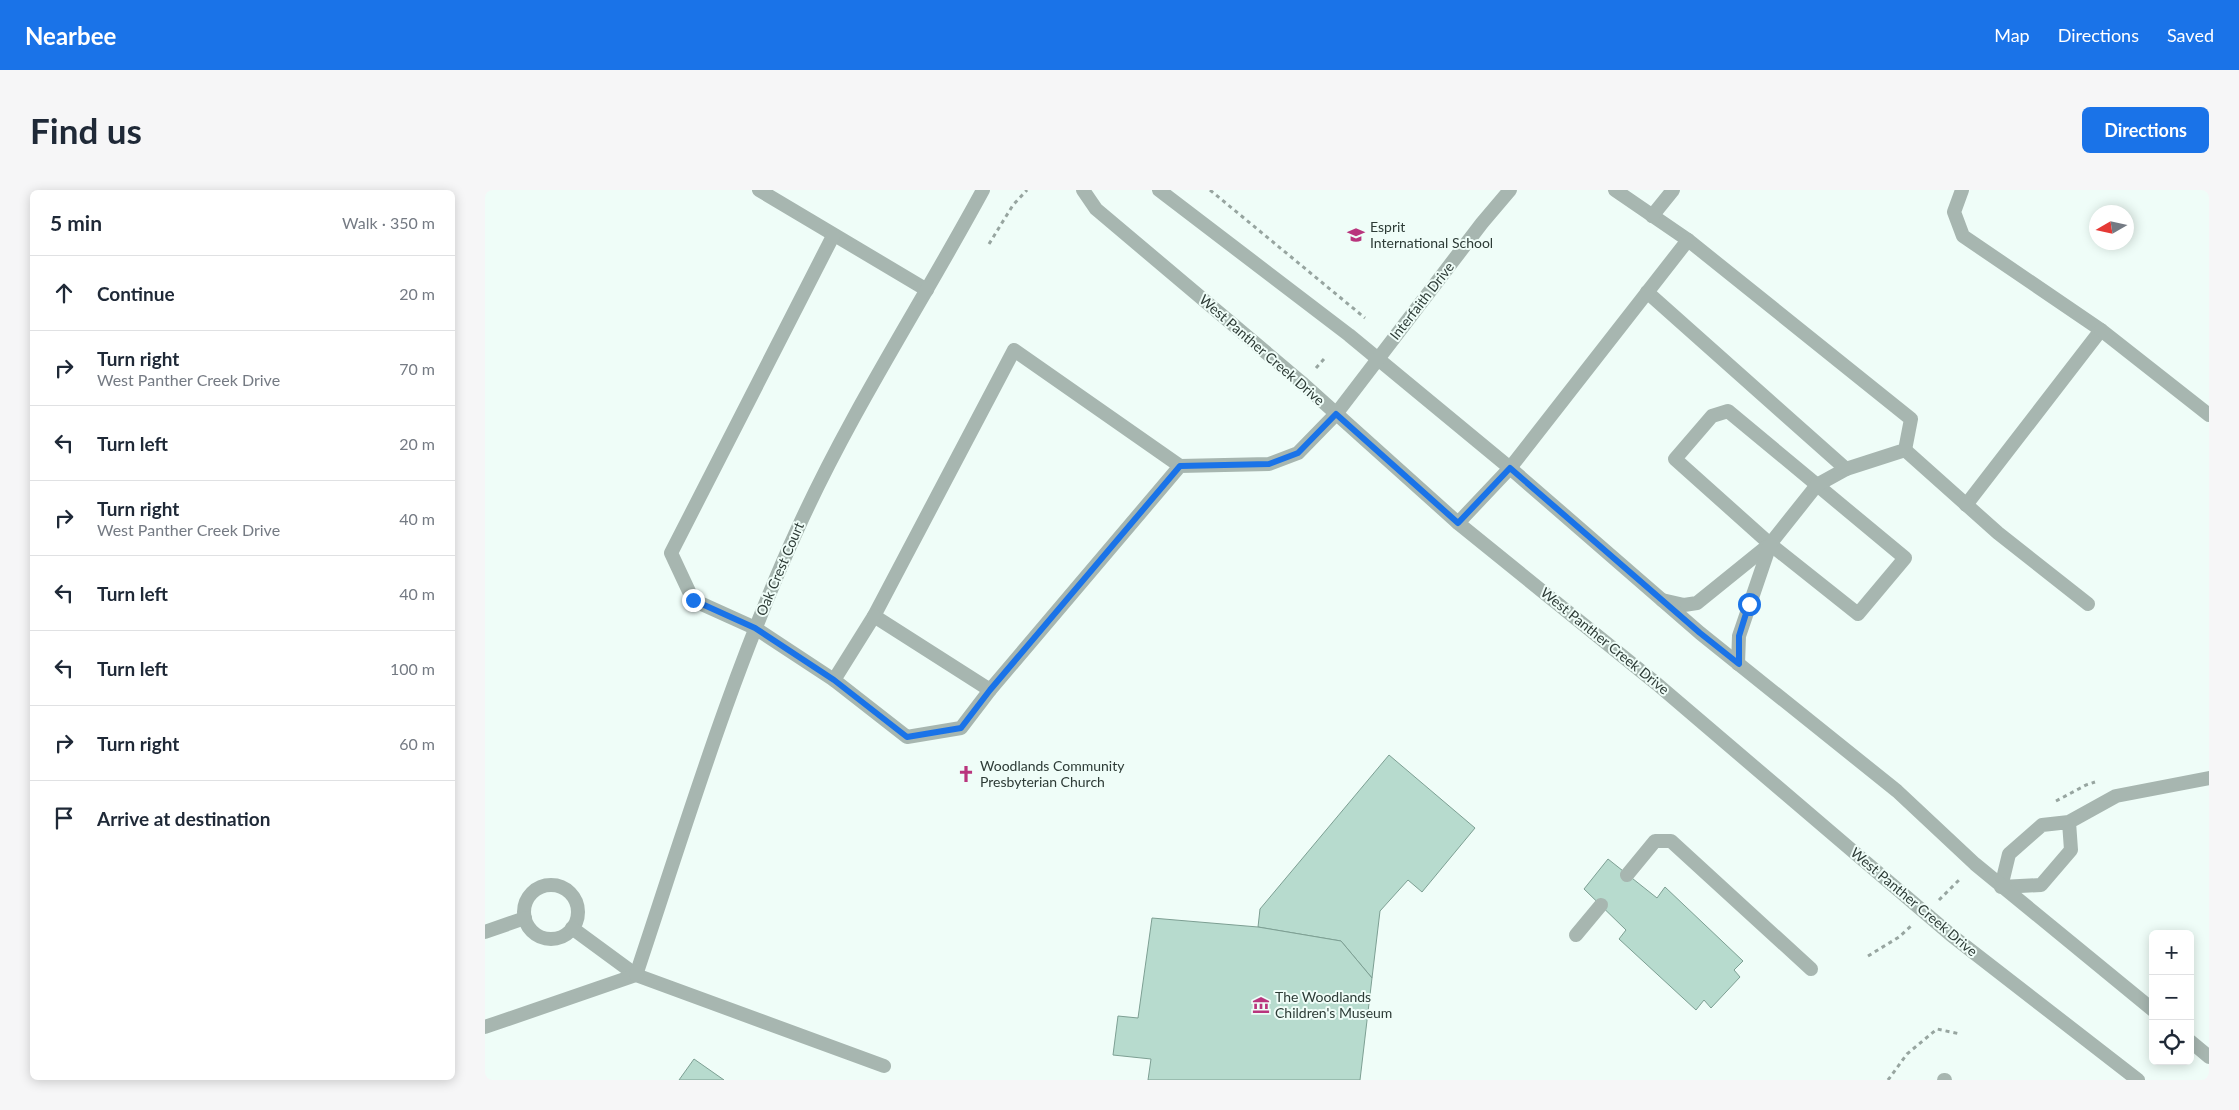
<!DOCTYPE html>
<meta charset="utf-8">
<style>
:root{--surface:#fff;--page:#f6f6f7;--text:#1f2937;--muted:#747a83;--line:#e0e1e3;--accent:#1a73e8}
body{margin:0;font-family:Lato,sans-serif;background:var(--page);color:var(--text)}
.controls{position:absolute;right:15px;bottom:15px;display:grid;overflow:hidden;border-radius:8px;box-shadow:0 2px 12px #0003}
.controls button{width:45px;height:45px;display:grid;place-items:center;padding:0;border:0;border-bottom:1px solid var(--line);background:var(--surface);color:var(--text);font:25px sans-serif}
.compass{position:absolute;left:1604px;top:15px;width:45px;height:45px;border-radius:50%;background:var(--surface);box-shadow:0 2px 12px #0003;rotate:261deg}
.stop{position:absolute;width:15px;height:15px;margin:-11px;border:4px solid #1a73e8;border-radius:50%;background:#fff}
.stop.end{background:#1a73e8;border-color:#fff;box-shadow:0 1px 5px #0008}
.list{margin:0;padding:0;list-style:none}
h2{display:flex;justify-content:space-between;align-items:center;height:65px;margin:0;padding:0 20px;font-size:21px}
h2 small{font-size:16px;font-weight:400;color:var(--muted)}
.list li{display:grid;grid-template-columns:32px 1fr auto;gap:15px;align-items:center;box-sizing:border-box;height:75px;padding:0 20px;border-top:1px solid var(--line)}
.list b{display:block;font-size:19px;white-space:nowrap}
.list p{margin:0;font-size:16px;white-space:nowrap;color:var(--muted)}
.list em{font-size:16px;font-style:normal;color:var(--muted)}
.icon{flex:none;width:28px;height:28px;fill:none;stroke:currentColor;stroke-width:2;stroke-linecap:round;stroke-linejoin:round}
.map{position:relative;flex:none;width:1724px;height:890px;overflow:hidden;border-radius:8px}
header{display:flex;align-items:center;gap:30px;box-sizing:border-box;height:70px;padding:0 25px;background:var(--accent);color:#fff}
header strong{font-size:24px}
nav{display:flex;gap:28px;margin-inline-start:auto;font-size:18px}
.intro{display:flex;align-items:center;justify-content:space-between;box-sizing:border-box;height:120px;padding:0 30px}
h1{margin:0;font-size:35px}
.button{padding:12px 22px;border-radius:8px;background:var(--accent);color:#fff;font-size:18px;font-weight:700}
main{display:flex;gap:30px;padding:0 30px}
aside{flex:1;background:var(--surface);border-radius:8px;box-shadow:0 2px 12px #0003}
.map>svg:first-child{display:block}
.building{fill:#b7dbce;stroke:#7d9f93}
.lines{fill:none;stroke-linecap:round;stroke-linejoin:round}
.path{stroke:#97a5a0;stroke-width:3;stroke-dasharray:4 4;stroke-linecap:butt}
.service{stroke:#a7b6b0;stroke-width:14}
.minor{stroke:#a7b6b0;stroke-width:14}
.tertiary{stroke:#a7b6b0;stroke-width:14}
.route{stroke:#1a73e8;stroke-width:6}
.labels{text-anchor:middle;stroke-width:4;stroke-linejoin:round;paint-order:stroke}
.poi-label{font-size:14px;fill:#2d3b36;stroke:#effdf8;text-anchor:start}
.street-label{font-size:14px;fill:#2d3b36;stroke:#effdf8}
</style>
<header>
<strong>Nearbee</strong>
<nav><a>Map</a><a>Directions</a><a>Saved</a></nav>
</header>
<div class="intro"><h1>Find us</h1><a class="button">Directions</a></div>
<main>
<aside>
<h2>5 min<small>Walk · 350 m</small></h2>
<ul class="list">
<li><svg class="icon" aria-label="ahead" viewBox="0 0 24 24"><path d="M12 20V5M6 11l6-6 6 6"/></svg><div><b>Continue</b></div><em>20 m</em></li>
<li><svg class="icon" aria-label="right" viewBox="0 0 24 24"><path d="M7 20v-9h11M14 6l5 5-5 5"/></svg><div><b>Turn right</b><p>West Panther Creek Drive</p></div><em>70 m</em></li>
<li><svg class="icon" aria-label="left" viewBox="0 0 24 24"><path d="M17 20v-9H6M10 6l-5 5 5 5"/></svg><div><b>Turn left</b></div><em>20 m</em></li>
<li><svg class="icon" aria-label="right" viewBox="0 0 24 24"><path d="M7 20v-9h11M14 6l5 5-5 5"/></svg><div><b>Turn right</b><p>West Panther Creek Drive</p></div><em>40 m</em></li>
<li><svg class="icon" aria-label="left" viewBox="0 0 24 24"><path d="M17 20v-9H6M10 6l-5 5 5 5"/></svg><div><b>Turn left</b></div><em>40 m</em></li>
<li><svg class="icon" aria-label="left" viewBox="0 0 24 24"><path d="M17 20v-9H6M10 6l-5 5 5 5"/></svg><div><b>Turn left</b></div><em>100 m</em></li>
<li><svg class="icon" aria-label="right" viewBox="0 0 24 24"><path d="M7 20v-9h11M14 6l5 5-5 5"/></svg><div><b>Turn right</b></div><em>60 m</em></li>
<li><svg class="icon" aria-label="arrive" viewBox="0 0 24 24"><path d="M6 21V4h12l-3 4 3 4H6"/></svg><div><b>Arrive at destination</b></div></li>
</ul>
</aside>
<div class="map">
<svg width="1724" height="890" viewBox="0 0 1724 890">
<rect width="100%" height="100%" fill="#effdf8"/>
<g class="building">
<polygon points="904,565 990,638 937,702 923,690 895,721 887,788 856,751 773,737 775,719"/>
<polygon points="1123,669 1172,708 1180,697 1258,771 1249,780 1255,787 1226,818 1219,810 1211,820 1134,749 1141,740 1099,699"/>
<polygon points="667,728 773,737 856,751 887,788 875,890 663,890 666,869 628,865 633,826 653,828"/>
<polygon points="209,869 239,890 194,890"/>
</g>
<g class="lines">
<g class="path">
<polyline points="725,0 880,128"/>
<polyline points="504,54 528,15 542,0"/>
<polyline points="831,178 839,169"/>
<polyline points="1571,611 1601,595 1610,592"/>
<polyline points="1454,710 1476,688"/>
<polyline points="1383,766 1414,747 1426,736"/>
<polyline points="1403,890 1422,864 1452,839 1475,844"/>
</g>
<g class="service">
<polyline points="274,0 442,100"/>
<polyline points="1130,0 1203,50"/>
<polyline points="1477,0 1469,22 1478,46 1616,140 1481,315"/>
<polyline points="1167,26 1188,0"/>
<polyline points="348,46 186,363 208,410 270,438 349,490 422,547 476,538 505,500"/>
<polyline points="1162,102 1361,279"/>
<polyline points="1616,140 1724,225"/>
<polygon points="1243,221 1420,368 1373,424 1285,354 1190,269 1227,226"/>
<polyline points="1420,260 1513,343 1603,414"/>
<polyline points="695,276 529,160 389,426 505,500 695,276 784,274 813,263 851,224"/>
<polyline points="973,333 1025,278 1203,50 1426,229 1420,260 1361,279 1332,295 1285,354 1212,413 1199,415 1177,410"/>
<polyline points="1253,474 1254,446 1285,355"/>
<polyline points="349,490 389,426"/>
<polyline points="1584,632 1586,660 1556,695 1516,697 1524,664 1557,635 1584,632 1631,606 1724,588"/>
<polyline points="1142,685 1170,651 1186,651 1326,779"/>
<circle cx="66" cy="722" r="27"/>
<polyline points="87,738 151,785 399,876"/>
<polyline points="0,742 40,728"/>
<polyline points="1091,745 1116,715"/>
<polyline points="0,837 151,785"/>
<polyline points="1459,890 1460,890"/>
</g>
<path class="minor" d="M151 785C201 635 247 482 313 338 366 221 437 113 498 0"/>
<g class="tertiary">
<polyline points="598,0 611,19 816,192 973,333 1172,494 1466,745 1653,890"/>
<polyline points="674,0 864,145 1025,278 1215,443 1412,601 1490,674 1668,820"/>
<polyline points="851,224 997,33 1025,0"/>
<polyline points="1705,851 1724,867"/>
</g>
</g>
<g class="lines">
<polyline class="route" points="208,410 270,438 349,490 422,547 476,538 505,500 695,276 784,274 813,263 851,224 973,333 1025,278 1215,443 1254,474 1254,446 1264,414"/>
</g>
<defs>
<g id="school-bare" transform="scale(1.35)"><path d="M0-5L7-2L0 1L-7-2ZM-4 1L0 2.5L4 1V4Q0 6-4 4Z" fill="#b9357d" stroke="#effdf8" stroke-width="2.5" paint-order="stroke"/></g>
<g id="church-bare" transform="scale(1.35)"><path d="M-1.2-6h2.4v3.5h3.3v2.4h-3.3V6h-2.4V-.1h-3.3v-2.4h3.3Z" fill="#b9357d" stroke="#effdf8" stroke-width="2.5" paint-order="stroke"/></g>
<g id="museum-bare" transform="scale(1.35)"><path d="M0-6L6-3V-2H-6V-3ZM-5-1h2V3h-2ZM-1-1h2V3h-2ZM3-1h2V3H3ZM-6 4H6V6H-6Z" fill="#b9357d" stroke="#effdf8" stroke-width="2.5" paint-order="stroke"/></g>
</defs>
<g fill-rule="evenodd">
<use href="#school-bare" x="871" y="45"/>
<use href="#church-bare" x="481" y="584"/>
<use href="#museum-bare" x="776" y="815"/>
</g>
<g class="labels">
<g class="poi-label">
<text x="885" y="42">Esprit<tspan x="885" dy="16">International School</tspan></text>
<text x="495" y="581">Woodlands Community<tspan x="495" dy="16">Presbyterian Church</tspan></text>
<text x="790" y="812">The Woodlands<tspan x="790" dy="16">Children's Museum</tspan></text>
</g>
<g class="street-label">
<text transform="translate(937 111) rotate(-52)" y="5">Interfaith Drive</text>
<text transform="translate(777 160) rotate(41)" y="5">West Panther Creek Drive</text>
<text transform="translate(295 379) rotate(-67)" y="5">Oak Crest Court</text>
<text transform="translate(1120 451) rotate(39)" y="5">West Panther Creek Drive</text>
<text transform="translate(1429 712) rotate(40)" y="5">West Panther Creek Drive</text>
</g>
</g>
</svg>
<div class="controls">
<button>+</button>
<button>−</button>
<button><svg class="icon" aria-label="locate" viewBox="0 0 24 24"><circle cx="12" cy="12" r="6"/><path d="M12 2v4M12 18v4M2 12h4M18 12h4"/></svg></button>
</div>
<svg class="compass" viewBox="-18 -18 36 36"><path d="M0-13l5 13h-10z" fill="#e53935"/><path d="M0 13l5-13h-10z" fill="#747a83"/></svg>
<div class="stop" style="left:1264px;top:414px"></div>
<div class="stop end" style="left:208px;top:410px"></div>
</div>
</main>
